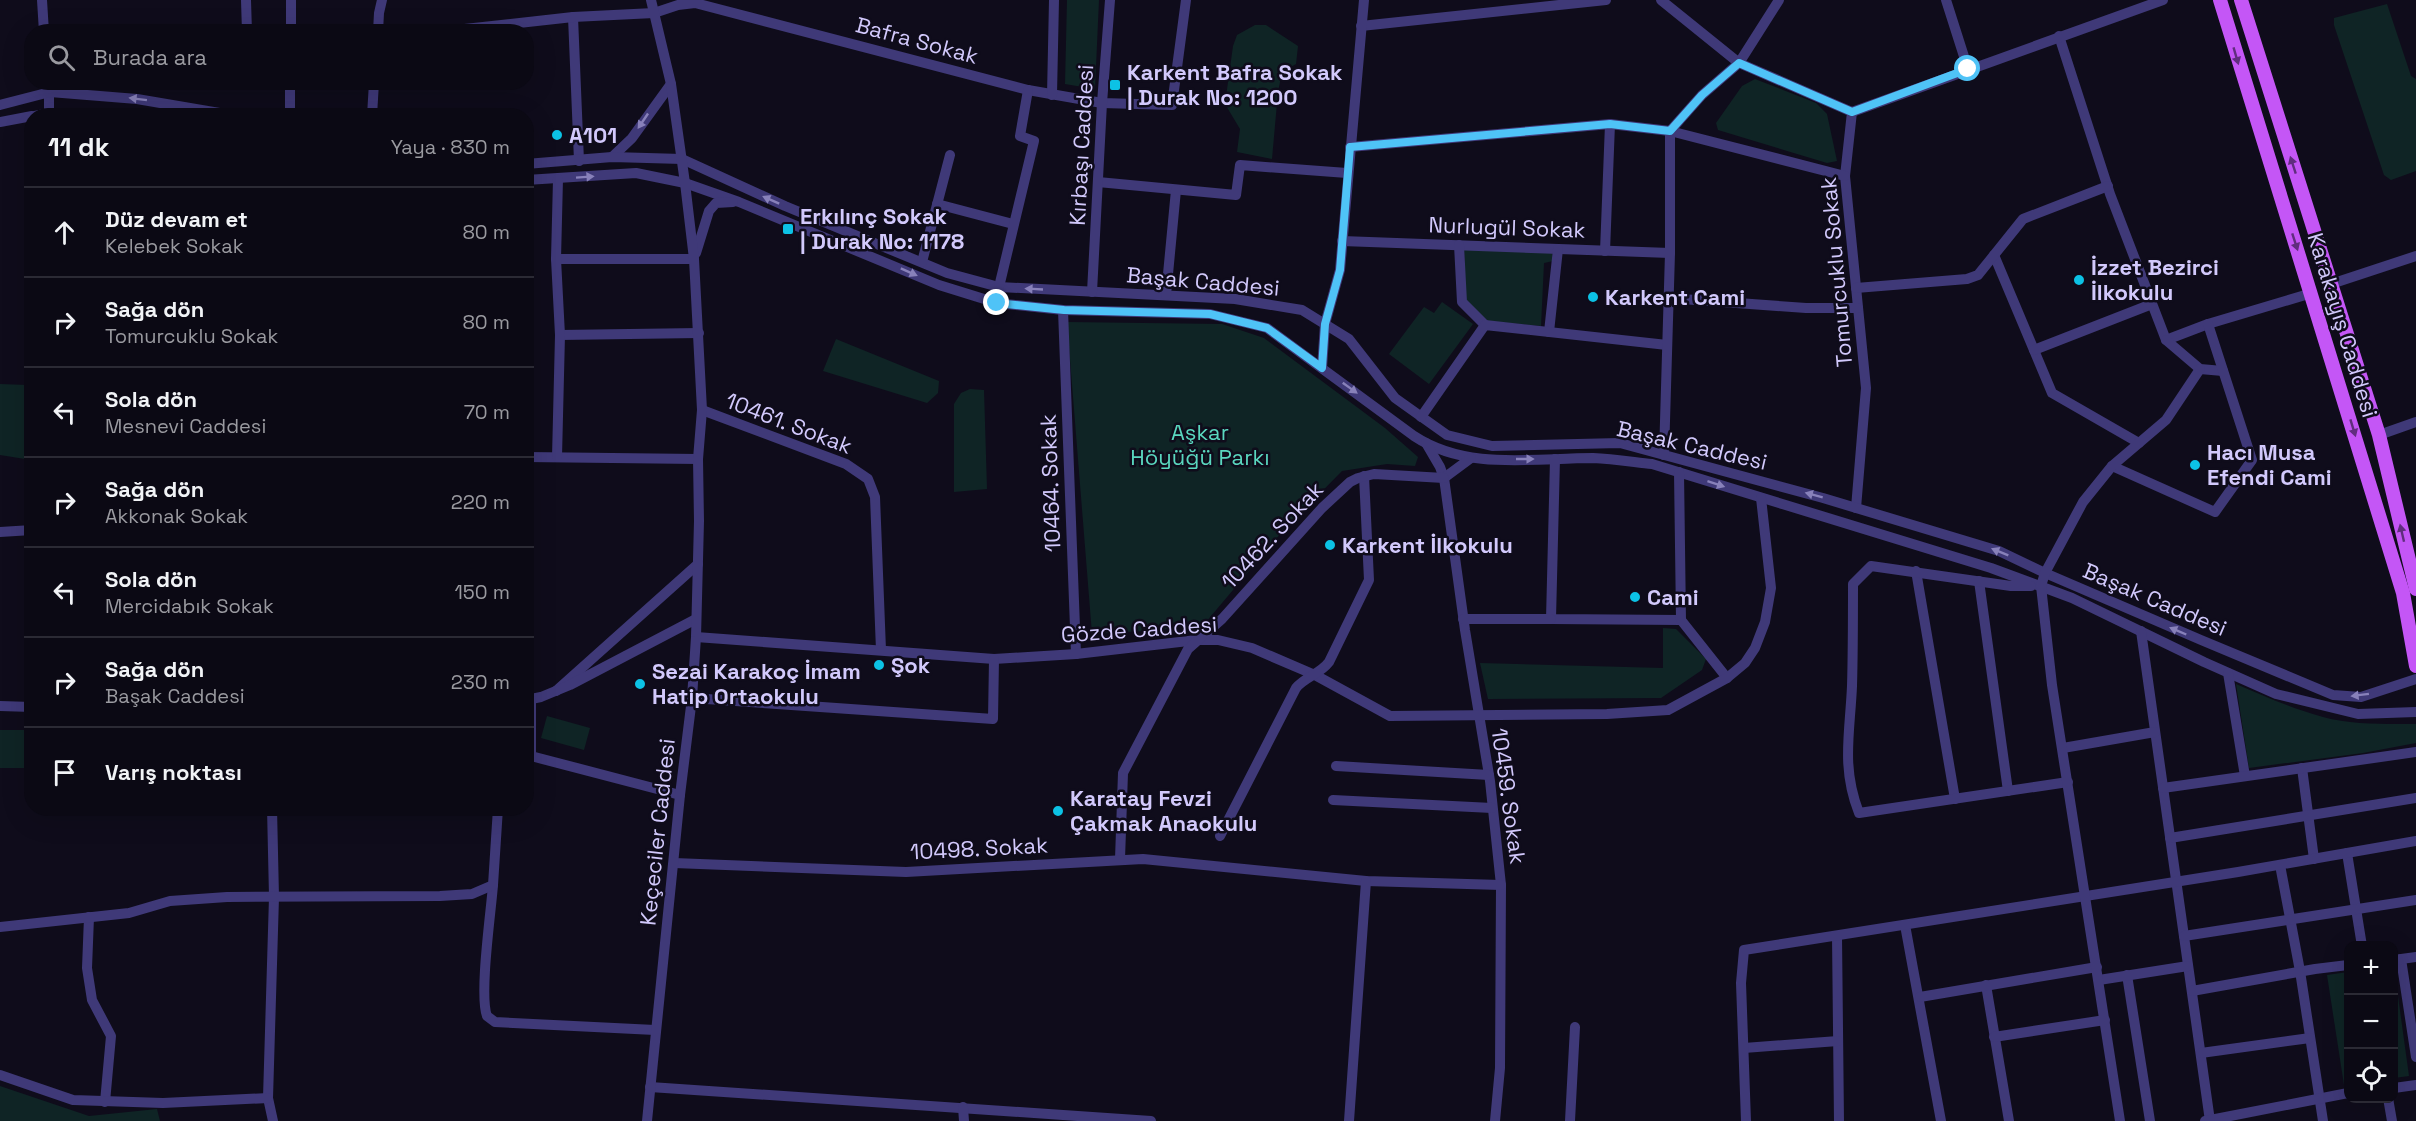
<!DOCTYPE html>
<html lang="tr">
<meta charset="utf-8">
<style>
:root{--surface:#0b0914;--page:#14121d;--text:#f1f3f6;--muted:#9a9aa0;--line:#2b2a34}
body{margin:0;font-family:"Space Grotesk",sans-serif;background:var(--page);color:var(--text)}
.controls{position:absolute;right:18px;bottom:18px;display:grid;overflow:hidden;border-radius:12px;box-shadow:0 6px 24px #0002}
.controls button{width:54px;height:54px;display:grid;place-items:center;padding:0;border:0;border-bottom:2px solid var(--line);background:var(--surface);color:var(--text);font:30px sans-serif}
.stop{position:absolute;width:18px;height:18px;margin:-14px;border:4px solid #4fc3f7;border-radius:50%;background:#fff}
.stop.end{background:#4fc3f7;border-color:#fff;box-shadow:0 2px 6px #0008}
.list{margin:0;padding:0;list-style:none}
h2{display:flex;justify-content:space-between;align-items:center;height:78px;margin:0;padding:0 24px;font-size:26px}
h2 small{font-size:20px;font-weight:400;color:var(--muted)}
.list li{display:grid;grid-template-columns:39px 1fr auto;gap:18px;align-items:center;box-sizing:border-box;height:90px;padding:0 24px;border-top:2px solid var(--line)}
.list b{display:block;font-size:22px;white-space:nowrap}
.list p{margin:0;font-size:20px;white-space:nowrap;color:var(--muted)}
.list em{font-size:20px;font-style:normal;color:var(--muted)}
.icon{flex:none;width:33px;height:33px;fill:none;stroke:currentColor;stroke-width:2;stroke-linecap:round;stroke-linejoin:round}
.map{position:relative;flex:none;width:2416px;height:1121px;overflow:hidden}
.search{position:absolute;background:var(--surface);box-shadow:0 6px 24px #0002;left:24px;top:24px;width:510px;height:66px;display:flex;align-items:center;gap:15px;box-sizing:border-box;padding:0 21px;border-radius:24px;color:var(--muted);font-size:22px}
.panel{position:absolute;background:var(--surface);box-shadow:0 6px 24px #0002;left:24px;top:108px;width:510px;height:708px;border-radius:24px}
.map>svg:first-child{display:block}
.green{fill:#0f2425}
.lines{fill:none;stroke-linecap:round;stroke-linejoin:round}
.minor{stroke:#3f3978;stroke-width:10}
.major{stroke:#c456f6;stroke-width:14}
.oneway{fill:#602d7e}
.oneway2{fill:#8881ba}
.route{stroke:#4fc3f7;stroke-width:8}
.poi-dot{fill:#0cc2e5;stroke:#0f0c1b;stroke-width:2}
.labels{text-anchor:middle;stroke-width:5;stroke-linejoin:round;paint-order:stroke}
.street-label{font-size:22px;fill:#d2c9fc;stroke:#0f0c1b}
.poi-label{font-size:22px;font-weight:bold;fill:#d2c9fc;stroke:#0f0c1b;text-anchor:start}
.park-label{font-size:22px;fill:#5ad7bf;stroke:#0f0c1b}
</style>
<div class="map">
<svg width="2416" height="1121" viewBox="0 0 2416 1121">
<rect width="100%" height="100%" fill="#0f0c1b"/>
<g class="green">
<polygon points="1067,0 1099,0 1095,89 1065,84"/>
<polygon points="2387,4 2411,76 2416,79 2416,171 2391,180 2384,175 2334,25 2334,18"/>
<polygon points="1255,25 1266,25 1298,46 1296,64 1282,72 1278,92 1272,159 1237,152 1240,129 1225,104 1233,46 1237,35"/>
<polygon points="1755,79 1816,103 1827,114 1837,161 1827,163 1718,130 1716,123 1742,86"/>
<polygon points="1464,249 1552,252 1553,261 1544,263 1541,326 1488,321 1466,302"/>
<polygon points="1442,302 1473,324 1429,384 1389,354 1424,307 1434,313"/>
<polygon points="1067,322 1222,324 1264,338 1385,428 1418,457 1415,466 1387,464 1342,471 1281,533 1206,622 1161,630 1092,634"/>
<polygon points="836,339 939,381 938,393 927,403 823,371"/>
<polygon points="0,384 27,385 25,459 0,455"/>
<polygon points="970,389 984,390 987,489 954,492 954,404 961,393"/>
<polygon points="1663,628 1676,629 1706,659 1702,670 1661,698 1488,699 1480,663 1663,668"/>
<path d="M2236 684C2264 696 2293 709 2323 717 2352 725 2386 724 2416 724V743L2363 753 2249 768Z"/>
<polygon points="547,716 590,728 584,750 541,738"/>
<rect x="0" y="730" width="25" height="38"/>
<polygon points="2394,967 2409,1076 2394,1078"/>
<polygon points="2348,972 2348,1085 2344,1085 2327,975"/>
<polygon points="0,1086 89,1116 157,1109 160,1121 0,1121"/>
</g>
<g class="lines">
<g class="minor">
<polyline points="42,0 44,32"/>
<polyline points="246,0 247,32"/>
<polyline points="1661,0 1739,63 1852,112 1845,176 1866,388 1856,508"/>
<polyline points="1946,0 1968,69"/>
<polyline points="573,17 579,161"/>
<polyline points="1361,26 1606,0"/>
<polyline points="291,32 291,0"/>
<polyline points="378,32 379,13 382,0"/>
<polyline points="437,32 573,17 654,13 678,5 695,3 1028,90 1102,103 1172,105 1186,0"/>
<polyline points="2059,36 2110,194 2166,340 2208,324 2312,293"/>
<polyline points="49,82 49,116"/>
<polyline points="1052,95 1054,0"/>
<polyline points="0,105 50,92 137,99 237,116"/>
<polyline points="1852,112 2163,0"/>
<polyline points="35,116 49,113 131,116"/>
<polyline points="290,116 290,82"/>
<polyline points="372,116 374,82"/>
<polyline points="0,122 32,116"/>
<polyline points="1350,147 1610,124 1670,131 1845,176"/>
<polyline points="612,157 632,138 671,84"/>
<polyline points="526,164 612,157 682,159 785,206 947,273 999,287 1235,299 1302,310 1349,339 1395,398 1447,435 1492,446 1620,443 1823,498 1999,551 2045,573 2201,640 2333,695 2361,697 2416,679"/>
<path d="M526 180 636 173 685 183 739 202 939 285 997 303 1063 310 1210 314 1267 328 1414 436C1467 471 1533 458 1593 458 1613 459 1633 462 1652 464L1991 568 2072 598 2204 662 2276 694 2358 714 2416 712"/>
<polyline points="1098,182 1236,195 1240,165 1347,173"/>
<polyline points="937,204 1013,224"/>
<polyline points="1342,241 1670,253"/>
<polyline points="1459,245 1462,302 1485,325"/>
<polyline points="1605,251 1610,124"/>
<polyline points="696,253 709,211 716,203 733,202"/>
<polyline points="1994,255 2052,393 2139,443"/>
<polyline points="556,259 694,259"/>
<polyline points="922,262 950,155"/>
<polyline points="2331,284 2416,256"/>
<polyline points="999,287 1034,141 1020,136 1028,90"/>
<polyline points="1856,288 1967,279 1978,275 2023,219 2108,186"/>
<polyline points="1092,292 1102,103 1110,0"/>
<polyline points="1166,295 1176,190"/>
<polyline points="1668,298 1806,308 1858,308"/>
<polyline points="1063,310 1076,654"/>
<polyline points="1549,332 1558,249"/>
<polyline points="560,335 699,333"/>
<polyline points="2166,340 2200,369 2223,371"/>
<polyline points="2034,350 2152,304"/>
<polyline points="1322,368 1325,324 1340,270 1364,0"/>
<polyline points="702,410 846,464 868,479 875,497 881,650"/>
<polyline points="1421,417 1485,325 1667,345"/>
<polyline points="2379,435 2416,422"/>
<polyline points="1426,443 1440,467 1444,478 1465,630 1490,781 1501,885 1500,1068 1495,1121"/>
<polyline points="1664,455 1670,253 1670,131 1702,95 1739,63 1779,0"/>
<polyline points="526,457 698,459"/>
<polyline points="557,457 560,335 556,259 558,179"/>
<polyline points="1555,459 1551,619 1681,620"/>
<polyline points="2112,466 2215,512 2252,460 2208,324"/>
<polyline points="1679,472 1681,620 1727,678"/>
<polyline points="1444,478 1471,458"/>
<polyline points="0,532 32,530"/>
<polyline points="1916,571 1955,799"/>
<polyline points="1979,581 2008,791"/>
<path d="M2031 586H2011L1871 566 1853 584C1853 618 1853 652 1852 686 1850 733 1841 767 1859 813L2068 782"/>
<polyline points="1463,619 1551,619"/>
<polyline points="2141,631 2210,1121"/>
<polyline points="696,637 994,659 1076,654 1197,640 1218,640 1252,648 1315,675 1390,716 1607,714 1668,710 1727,678 1745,663 1755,648 1765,622 1771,588 1761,498"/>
<polyline points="2228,673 2245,776"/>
<polyline points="556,691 698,564"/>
<polyline points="692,698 993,719 994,659"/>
<polyline points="526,700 541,697 570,685 696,619"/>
<polyline points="531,700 531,756 680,795"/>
<polyline points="0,706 32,707"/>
<polyline points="2063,748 2155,732"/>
<polyline points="1336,766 1489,775"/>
<polyline points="2302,768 2314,859"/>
<polyline points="2163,788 2416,752"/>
<polyline points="1333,800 1492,808"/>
<polyline points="272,808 274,897 268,1098 273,1121"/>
<path d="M1220 836 1296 688C1305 677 1320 674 1329 662L1369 580 1364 476"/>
<polyline points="2170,838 2416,798"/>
<polyline points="2347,853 2362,946"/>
<polyline points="1120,859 1123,773 1188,649 1222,619 1322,508 1350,482 1358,478 1374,474 1444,478"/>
<polyline points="674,863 906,872 1143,859 1366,881 1501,885"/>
<polyline points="2280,865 2300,971 2323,1121"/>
<path d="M493 885C491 912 479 995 487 1016L495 1022 655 1030"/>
<polyline points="89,917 87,968 92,1000 111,1036 105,1102"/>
<polyline points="1905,925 1941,1121"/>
<polyline points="0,927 129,913 170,901 227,897 440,896 472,894 493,885 498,808"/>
<polyline points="1837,936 1839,1121"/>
<polyline points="2184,936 2416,900"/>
<polyline points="2401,959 2416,1057"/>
<polyline points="2394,960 2416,957"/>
<polyline points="2127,975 2150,1121"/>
<polyline points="2099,980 2188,966"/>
<polyline points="1986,985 2009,1121"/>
<polyline points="2192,991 2315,969 2348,965"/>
<polyline points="1920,997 2097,967"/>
<polyline points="1994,1037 2105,1020"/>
<polyline points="1744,1048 1838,1041"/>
<polyline points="2201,1053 2310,1038"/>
<polyline points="0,1075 73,1100 163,1103 268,1098"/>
<polyline points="650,1087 1151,1121"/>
<polyline points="2394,1088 2416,1085"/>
<polyline points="2388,1098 2392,1121"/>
<polyline points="963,1107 964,1121"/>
<polyline points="647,1121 680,795 692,698 696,637 699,521 698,459 702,410 694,259 685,183 671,84 651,0"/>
<polyline points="1349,1121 1366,881"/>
<polyline points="1570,1121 1575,1027"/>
<polyline points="1746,1121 1741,983 1744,950 2238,872 2416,841"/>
<polyline points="2120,1121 2052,685 2041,586 2045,573 2083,502 2112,466 2166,420 2200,369"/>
<polyline points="2205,1121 2348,1093"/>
</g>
<g class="major">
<polyline points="2220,0 2403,593 2416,666"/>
<polyline points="2241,0 2379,435 2416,589"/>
</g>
</g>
<defs><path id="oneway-solid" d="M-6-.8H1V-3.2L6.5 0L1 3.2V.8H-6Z" transform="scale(1.5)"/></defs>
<g class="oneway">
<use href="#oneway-solid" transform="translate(2236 56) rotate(74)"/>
<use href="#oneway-solid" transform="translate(2293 165) rotate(-108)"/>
<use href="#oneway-solid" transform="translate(2295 242) rotate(72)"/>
<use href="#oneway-solid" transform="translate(2353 428) rotate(73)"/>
<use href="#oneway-solid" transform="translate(2402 533) rotate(-103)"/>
</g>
<g class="oneway2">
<use href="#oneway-solid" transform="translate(138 99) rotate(-173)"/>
<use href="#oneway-solid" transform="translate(643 121) rotate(124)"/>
<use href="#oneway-solid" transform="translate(585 177) rotate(-4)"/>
<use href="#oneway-solid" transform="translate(771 200) rotate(-156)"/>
<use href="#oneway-solid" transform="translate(909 272) rotate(24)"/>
<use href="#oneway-solid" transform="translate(1034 289) rotate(-177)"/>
<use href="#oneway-solid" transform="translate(1350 388) rotate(36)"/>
<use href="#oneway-solid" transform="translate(1525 459)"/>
<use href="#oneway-solid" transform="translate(1716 484) rotate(18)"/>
<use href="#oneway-solid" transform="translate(1814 495) rotate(-165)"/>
<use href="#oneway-solid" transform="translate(2000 552) rotate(-158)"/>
<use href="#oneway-solid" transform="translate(2178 631) rotate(-157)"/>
<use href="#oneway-solid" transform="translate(2360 695) rotate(173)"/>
</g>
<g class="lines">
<polyline class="route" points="997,303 1064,310 1210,314 1267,328 1322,368 1325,324 1340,270 1350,147 1610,124 1670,131 1702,95 1739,63 1852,112 1968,69"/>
</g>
<g class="poi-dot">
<rect x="1109" y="79" width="12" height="12" rx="3"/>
<circle cx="557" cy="135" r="6"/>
<rect x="782" y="223" width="12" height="12" rx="3"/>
<circle cx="2079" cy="280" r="6"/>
<circle cx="1593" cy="297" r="6"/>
<circle cx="2195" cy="465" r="6"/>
<circle cx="1330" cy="545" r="6"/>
<circle cx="1635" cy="597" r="6"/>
<circle cx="879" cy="665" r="6"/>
<circle cx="640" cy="684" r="6"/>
<circle cx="1058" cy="811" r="6"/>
</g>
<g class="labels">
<g class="street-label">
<text transform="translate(917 40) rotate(15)" y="8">Bafra Sokak</text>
<text transform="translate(1081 145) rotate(-87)" y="8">Kırbaşı Caddesi</text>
<text transform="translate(1507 227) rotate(2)" y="8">Nurlugül Sokak</text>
<text transform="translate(1836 272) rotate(-95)" y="8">Tomurcuklu Sokak</text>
<text transform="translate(1203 281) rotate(5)" y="8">Başak Caddesi</text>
<text transform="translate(2343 325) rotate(73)" y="8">Karakayış Caddesi</text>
<text transform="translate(789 423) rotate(21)" y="8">10461. Sokak</text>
<text transform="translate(1692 445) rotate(13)" y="8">Başak Caddesi</text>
<text transform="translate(1050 483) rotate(-92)" y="8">10464. Sokak</text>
<text transform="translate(1272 535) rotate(-47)" y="8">10462. Sokak</text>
<text transform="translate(2155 599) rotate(23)" y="8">Başak Caddesi</text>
<text transform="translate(1139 629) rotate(-4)" y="8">Gözde Caddesi</text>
<text transform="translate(1509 796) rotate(82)" y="8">10459. Sokak</text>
<text transform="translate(657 832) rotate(-84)" y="8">Keçeciler Caddesi</text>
<text transform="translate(979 848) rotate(-3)" y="8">10498. Sokak</text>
</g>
<g class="poi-label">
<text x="1127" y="80">Karkent Bafra Sokak<tspan x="1127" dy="25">| Durak No: 1200</tspan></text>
<text x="569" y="143">A101</text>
<text x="800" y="224">Erkılınç Sokak<tspan x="800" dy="25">| Durak No: 1178</tspan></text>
<text x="2091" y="275">İzzet Bezirci<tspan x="2091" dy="25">İlkokulu</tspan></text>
<text x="1605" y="305">Karkent Cami</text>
<text x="2207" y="460">Hacı Musa<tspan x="2207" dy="25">Efendi Cami</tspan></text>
<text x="1342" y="553">Karkent İlkokulu</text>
<text x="1647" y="605">Cami</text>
<text x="891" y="673">Şok</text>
<text x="652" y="679">Sezai Karakoç İmam<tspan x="652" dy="25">Hatip Ortaokulu</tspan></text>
<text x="1070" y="806">Karatay Fevzi<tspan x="1070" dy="25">Çakmak Anaokulu</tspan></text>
</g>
<g class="park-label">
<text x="1200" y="440">Aşkar<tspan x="1200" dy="25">Höyüğü Parkı</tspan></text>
</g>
</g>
</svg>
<div class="controls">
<button>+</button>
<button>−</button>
<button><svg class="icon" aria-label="locate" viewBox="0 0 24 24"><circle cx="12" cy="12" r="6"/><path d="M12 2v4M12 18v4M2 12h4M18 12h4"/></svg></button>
</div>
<div class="stop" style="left:1968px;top:69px"></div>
<div class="stop end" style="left:997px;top:303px"></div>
<div class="search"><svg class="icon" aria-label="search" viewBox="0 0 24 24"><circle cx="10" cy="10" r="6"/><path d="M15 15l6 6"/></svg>Burada ara</div>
<section class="panel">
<h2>11 dk<small>Yaya · 830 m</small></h2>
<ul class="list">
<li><svg class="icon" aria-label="ahead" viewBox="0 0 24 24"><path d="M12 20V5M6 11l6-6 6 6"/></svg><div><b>Düz devam et</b><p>Kelebek Sokak</p></div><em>80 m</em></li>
<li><svg class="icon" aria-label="right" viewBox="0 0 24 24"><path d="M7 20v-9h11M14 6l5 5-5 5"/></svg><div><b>Sağa dön</b><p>Tomurcuklu Sokak</p></div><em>80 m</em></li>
<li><svg class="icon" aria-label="left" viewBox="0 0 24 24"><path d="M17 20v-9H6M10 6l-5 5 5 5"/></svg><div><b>Sola dön</b><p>Mesnevi Caddesi</p></div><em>70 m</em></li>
<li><svg class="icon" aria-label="right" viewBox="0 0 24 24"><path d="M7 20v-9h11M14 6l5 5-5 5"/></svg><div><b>Sağa dön</b><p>Akkonak Sokak</p></div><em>220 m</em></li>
<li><svg class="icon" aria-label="left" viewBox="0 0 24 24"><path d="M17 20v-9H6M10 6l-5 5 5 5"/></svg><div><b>Sola dön</b><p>Mercidabık Sokak</p></div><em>150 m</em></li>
<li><svg class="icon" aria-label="right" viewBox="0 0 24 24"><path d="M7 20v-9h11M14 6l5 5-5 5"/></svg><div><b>Sağa dön</b><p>Başak Caddesi</p></div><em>230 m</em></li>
<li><svg class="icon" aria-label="arrive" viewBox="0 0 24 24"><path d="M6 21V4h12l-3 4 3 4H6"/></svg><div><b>Varış noktası</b></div></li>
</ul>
</section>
</div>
